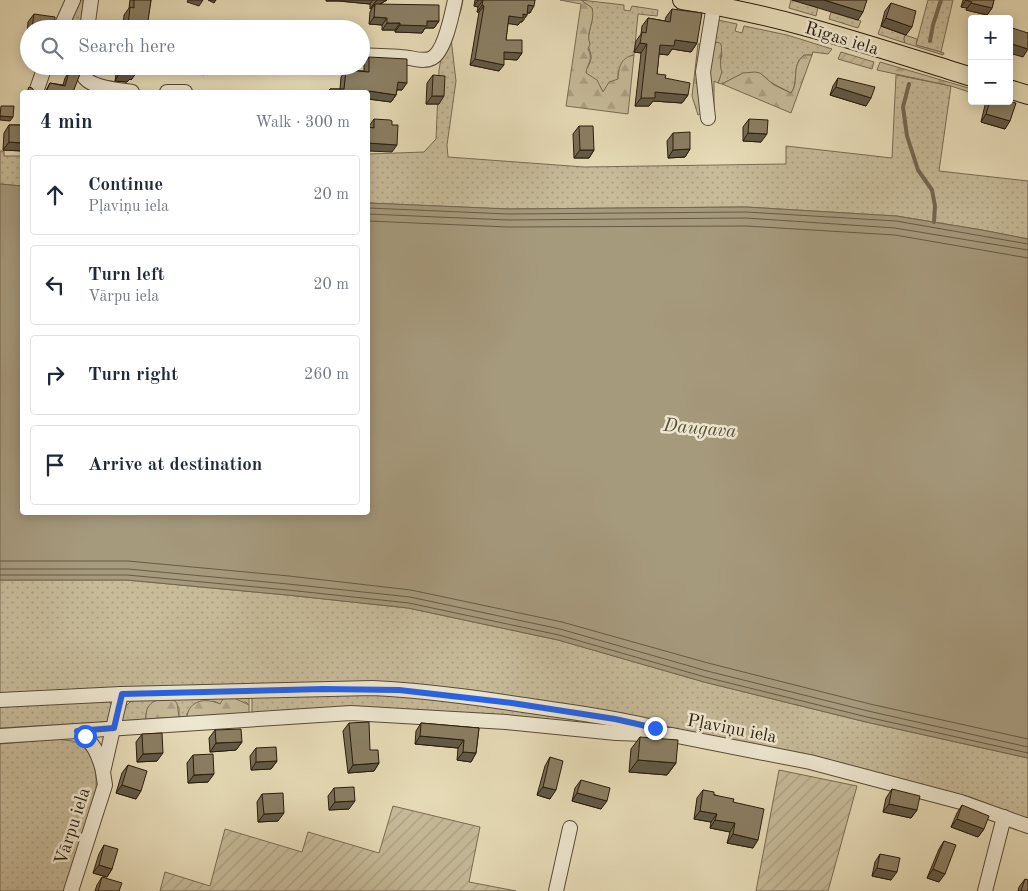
<!DOCTYPE html>
<meta charset="utf-8">
<style>
:root{--surface:#fff;--page:#f6f6f7;--text:#1f2937;--muted:#747a83;--line:#e0e1e3}
body{margin:0;font-family:"Old Standard TT",serif;background:var(--page);color:var(--text)}
.controls{position:absolute;right:15px;top:15px;display:grid;overflow:hidden;border-radius:5px;box-shadow:0 2px 12px #0003}
.controls button{width:45px;height:45px;display:grid;place-items:center;padding:0;border:0;border-bottom:1px solid var(--line);background:var(--surface);color:var(--text);font:25px sans-serif}
.stop{position:absolute;width:15px;height:15px;margin:-11px;border:4px solid #2563eb;border-radius:50%;background:#fff}
.stop.end{background:#2563eb;border-color:#fff;box-shadow:0 1px 5px #0008}
.list{margin:0;padding:0;list-style:none}
h2{display:flex;justify-content:space-between;align-items:center;height:65px;margin:0;padding:0 20px;font-size:21px}
h2 small{font-size:16px;font-weight:400;color:var(--muted)}
.list li{display:grid;grid-template-columns:32px 1fr auto;gap:15px;align-items:center;box-sizing:border-box;height:80px;margin:0 10px 10px;padding:0 10px;border:1px solid var(--line);border-radius:5px}
.list b{display:block;font-size:19px;white-space:nowrap}
.list p{margin:0;font-size:16px;white-space:nowrap;color:var(--muted)}
.list em{font-size:16px;font-style:normal;color:var(--muted)}
.icon{flex:none;width:28px;height:28px;fill:none;stroke:currentColor;stroke-width:2;stroke-linecap:round;stroke-linejoin:round}
.map{position:relative;flex:none;width:1028px;height:891px;overflow:hidden}
.search{position:absolute;background:var(--surface);box-shadow:0 2px 12px #0003;left:20px;top:20px;width:350px;height:55px;display:flex;align-items:center;gap:12px;box-sizing:border-box;padding:0 18px;border-radius:28px;color:var(--muted);font-size:19px}
.panel{position:absolute;background:var(--surface);box-shadow:0 2px 12px #0003;left:20px;top:90px;width:350px;height:425px;border-radius:5px}
.map>svg:first-child{display:block}
.grass{fill:url(#grass-dots);stroke:#786b52}
.forest{fill:url(#forest-firs);stroke:#786b52}
.garden{fill:url(#garden-furrows);stroke:#786b52}
.water{fill:#a69a7d;stroke:#74674f}
.lines{fill:none;stroke-linecap:round;stroke-linejoin:round}
.shore{stroke:#675a44;stroke-width:1}
.stream{stroke:#74674f;stroke-width:4}
.minor-casing{stroke:#584b36;stroke-width:16}
.major-casing{stroke:#281b0a;stroke-width:20}
.minor{stroke:#efe8d1;stroke-width:14}
.major{stroke:#e7dcb8;stroke-width:18}
.wall{fill:#786d56;stroke:#281b0a}
.shaded-wall{fill:#615946;stroke:#281b0a}
.building{fill:#8b7f64;stroke:#281b0a}
.route{stroke:#2563eb;stroke-width:6}
.labels{text-anchor:middle;stroke-width:5;stroke-linejoin:round;paint-order:stroke}
.street-label{font-size:18px;fill:#281b0a;stroke:#efe8d1}
.water-label{font-size:19px;font-style:italic;fill:#5a4e38;stroke:#efe8d1}
</style>
<div class="map">
<svg width="1028" height="891" viewBox="0 0 1028 891">
<defs>
<pattern id="grass-dots" width="8" height="8" patternUnits="userSpaceOnUse" patternTransform="scale(1.25)"><rect width="8" height="8" fill="#c7bb9a"/><path d="M2 2h.1M6 6h.1" fill="none" stroke="#aba083" stroke-width="1.8" stroke-linecap="round"/></pattern>
<pattern id="forest-firs" width="22" height="20" patternUnits="userSpaceOnUse" patternTransform="scale(1.25)"><rect width="22" height="20" fill="#c7bb9a"/><path d="M5 1l3.5 6h-7zM16 11l3.5 6h-7z" fill="#aba083"/></pattern>
<pattern id="garden-furrows" width="10" height="10" patternUnits="userSpaceOnUse" patternTransform="scale(1.25)"><rect width="10" height="10" fill="#c7bb9a"/><path d="M-1 1l2-2M0 10L10 0M9 11l2-2" fill="none" stroke="#aba083"/></pattern>
</defs>
<rect width="100%" height="100%" fill="#e7dcb8"/>
<filter id="stains"><feTurbulence type="fractalNoise" baseFrequency=".004" numOctaves="4"/><feColorMatrix values="0 0 0 0 .2 0 0 0 0 .09 0 0 0 0 .02 0 0 0 .5 -.17"/></filter>
<radialGradient id="worn" r=".72"><stop offset=".6" stop-color="#630" stop-opacity="0"/><stop offset="1" stop-color="#630" stop-opacity=".3"/></radialGradient>
<g class="grass">
<polygon points="78,0 88,0 84,29 79,29 80,25 68,21"/>
<polygon points="461,0 463,0 461,10 451,38 456,81 447,145 448,157 584,167 786,164 786,146 892,158 896,75 951,86 939,171 1028,181 1028,239 982,230 897,216 746,207 508,209 368,203 368,154 424,152 436,139 439,70 442,53"/>
<path d="M581 0 624 5V10L630 11 632 6 658 10 657 16 638 14 634 55 630 56 618 71V79L603 92 600 86 586 73V69C589 66 592 59 591 55 590 50 588 48 588 43 588 31 594 21 592 8Z"/>
<polygon points="791,0 818,7 816,16 789,8"/>
<polygon points="928,0 953,0 941,52 916,45"/>
<polygon points="831,12 861,21 858,28 829,19"/>
<path d="M718 20 737 24 735 31 742 33 744 26 787 35 832 49 828 54 813 52 812 55C789 53 800 82 791 93L768 81 764 76 739 75 722 84 718 83C723 73 718 65 722 55L715 43Z"/>
<polygon points="881,26 905,35 904,39 905,43 878,34"/>
<polygon points="0,151 4,151 4,156 22,156 22,186 0,184"/>
<polygon points="0,580 126,580 287,595 408,608 558,640 704,682 866,722 1028,758 1028,819 970,797 631,718 429,688 0,696"/>
<polygon points="249,694 249,705 246,702 220,704 214,701 187,713 187,717 179,717 179,708 171,698"/>
<polygon points="252,694 409,694 648,730 252,713"/>
<path d="M135 699H157L146 713V719L121 721C121 712 126 703 135 699Z"/>
<polygon points="108,701 112,705 111,719 106,722 0,728 0,704"/>
<path d="M57 739C62 740 68 740 73 741 97 750 98 778 95 799L66 891H0V744Z"/>
</g>
<g class="forest">
<path d="M560 0H581L592 8C596 20 585 33 590 44L588 49C594 60 587 63 586 73L597 80 603 92 609 82 618 79C619 67 620 58 634 55L628 114 566 106 581 4Z"/>
<polygon points="905,35 917,39 916,45 944,53 943,55 905,43 904,39"/>
<path d="M718 42 721 44C723 54 718 62 722 72L718 83 714 81V114L707 84 715 43Z"/>
<polygon points="698,44 702,44 702,113 698,115 692,96"/>
<path d="M804 55H812L791 113 722 84 743 73 755 72 760 73 774 85 791 93C800 82 790 67 804 55Z"/>
<polygon points="880,62 972,89 972,93 951,86 877,70"/>
<path d="M229 697 234 698 249 705V713L187 717C189 699 207 698 220 704L223 699Z"/>
<path d="M171 698 177 703 179 717 146 719C145 702 156 699 171 698Z"/>
</g>
<g class="garden">
<polygon points="841,52 874,62 872,69 838,59"/>
<polygon points="779,770 857,786 828,891 756,891"/>
<polygon points="393,806 480,827 469,882 516,891 160,891 165,872 210,886 225,829 302,852 308,832 379,853"/>
</g>
<polygon class="water" points="0,184 22,186 22,512 368,512 368,203 508,209 746,207 896,216 982,230 1028,239 1028,758 866,722 704,682 558,640 408,608 287,595 127,580 0,580"/>
<g class="lines">
<g class="shore">
<polyline points="368,208 508,214 746,212 896,221 1028,244"/>
<polyline points="368,214 508,220 746,218 895,228 1028,250"/>
<polyline points="368,221 508,227 746,226 895,235 1028,258"/>
<polyline points="0,561 128,561 289,576 411,590 562,622 708,663 870,704 1028,739"/>
<polyline points="0,569 128,569 288,584 410,597 560,629 707,671 868,711 1028,747"/>
<polyline points="0,575 127,575 288,590 409,603 559,635 705,677 867,717 1028,753"/>
</g>
<g class="stream">
<polyline points="930,41 933,25 941,0"/>
<polyline points="909,84 903,107 907,136 918,170 932,190 935,206 934,222"/>
</g>
<g class="minor-casing">
<g id="minor">
<polyline points="60,29 73,0"/>
<polyline points="87,29 91,0"/>
<path d="M361 55C374 56 388 56 401 57 411 57 423 63 432 58 445 51 452 14 455 0"/>
<path d="M82 66C82 70 83 75 85 78 93 88 120 90 132 92"/>
<polyline points="36,92 45,66"/>
<polyline points="167,92 185,92"/>
<polyline points="708,118 703,72 714,5"/>
<path d="M0 700 121 694 373 688C433 691 492 700 551 709 586 714 622 719 656 728"/>
<path d="M77 731C93 740 99 755 103 771"/>
<polyline points="0,736 351,713 506,722 616,733 672,735 810,762 961,802 1028,826"/>
<polyline points="71,891 105,785 103,772 121,694"/>
<polyline points="556,891 570,828"/>
<polyline points="985,891 1004,817"/>
</g>
</g>
<g class="major-casing">
<g id="major">
<path d="M682 0C782 15 875 47 972 77"/>
<polyline points="1009,89 1028,95"/>
</g>
</g>
<use href="#minor" class="minor"/>
<use href="#major" class="major"/>
</g>
<g class="wall">
<polygon points="130,0 151,0 146,29 123,29 124,15 129,8"/>
<polygon points="326,0 387,0 379,5 439,21 434,28 425,28 422,33 395,32 395,30 382,30 382,25 369,24 370,12 372,8 370,9 370,4 339,1 326,1"/>
<polygon points="475,0 535,0 530,13 527,13 527,15 522,22 520,22 518,25 508,23 506,40 522,53 517,60 504,59 499,71 470,65 479,12 477,12 478,7 474,6"/>
<polygon points="963,0 994,0 992,8 987,15 966,10 967,8 961,7"/>
<polygon points="891,3 906,35 881,26 885,11"/>
<polygon points="672,9 697,43 691,52 672,49 668,55 659,54 657,74 665,78 688,95 682,103 653,101 649,106 635,106 641,53 634,52 636,41 641,34 642,26 648,18 665,21 666,17"/>
<polygon points="34,14 54,29 29,29 29,36 27,36 28,22"/>
<polygon points="369,57 402,90 397,90 396,95 391,102 368,99 368,106 368,92 328,92 330,89 340,89 341,77 346,70 364,71 364,64"/>
<polygon points="110,66 139,66 131,80 130,79 127,82 115,81 116,75 108,72"/>
<polygon points="187,66 210,66 204,75"/>
<polygon points="69,72 73,92 45,92 50,83 63,85 65,78"/>
<polygon points="433,75 439,104 426,104 427,83"/>
<polygon points="838,78 866,106 830,95 833,86"/>
<polygon points="986,101 1009,101 1005,129 981,122"/>
<polygon points="374,119 392,152 369,128 369,126"/>
<polygon points="749,119 761,142 743,141 743,127"/>
<polygon points="9,125 22,125 22,151 3,150 4,133"/>
<polygon points="579,126 594,150 589,158 574,158 573,134"/>
<polygon points="673,133 690,149 685,157 668,158 667,141"/>
<polygon points="349,723 370,750 379,763 374,771 348,773 343,731"/>
<polygon points="421,723 479,728 476,753 471,762 457,760 458,748 415,744 416,731"/>
<polygon points="215,730 242,742 236,750 210,752 209,738"/>
<polygon points="142,734 157,761 137,762 136,742"/>
<polygon points="640,737 676,763 667,775 629,772 631,749"/>
<polygon points="256,748 277,761 271,769 251,770 250,756"/>
<polygon points="193,755 208,782 188,783 187,763"/>
<polygon points="550,757 550,799 537,795 545,766"/>
<polygon points="128,765 136,799 116,793 122,773"/>
<polygon points="581,780 601,809 572,801 575,788"/>
<polygon points="334,788 349,809 329,810 328,796"/>
<polygon points="892,789 917,810 911,818 883,812 886,798"/>
<polygon points="703,790 733,802 753,848 727,843 730,832 710,828 711,822 694,819 697,798"/>
<polygon points="262,794 278,821 258,822 257,802"/>
<polygon points="962,805 984,829 978,837 951,827 957,813"/>
<polygon points="944,841 939,882 927,878 939,849"/>
<polygon points="104,845 112,869 107,877 93,873 99,854"/>
<polygon points="880,854 891,880 872,876 875,862"/>
<polygon points="102,877 119,891 95,891 97,885"/>
<polygon points="1025,879 1028,891 1018,891 1019,887"/>
</g>
<g class="shaded-wall">
<polygon points="188,0 203,0 199,6 187,2"/>
<polygon points="208,0 216,0 214,3"/>
<polygon points="327,0 373,0 370,4 339,1 326,1"/>
<polygon points="378,0 387,0 374,7 375,4 372,8 370,9 375,2"/>
<polygon points="478,0 483,0 478,7 474,6"/>
<polygon points="792,0 824,0 863,12 858,20"/>
<polygon points="966,0 972,2 967,8 961,7"/>
<polygon points="971,3 992,8 987,15 966,10"/>
<polygon points="482,5 484,6 479,12 477,12"/>
<polygon points="528,5 534,6 530,13 523,12"/>
<polygon points="523,14 527,15 522,22 520,22 518,25 504,23 509,16"/>
<polygon points="374,17 387,18 382,25 369,24"/>
<polygon points="886,18 912,27 906,35 881,26"/>
<polygon points="427,21 439,21 434,28 425,28 422,33 395,32 400,25"/>
<polygon points="387,23 400,23 395,30 382,30"/>
<polygon points="128,26 147,28 146,29 126,29"/>
<polygon points="675,40 697,43 691,52 672,49 668,55 654,53 660,45"/>
<polygon points="640,43 647,44 641,53 634,52"/>
<polygon points="1009,43 1028,49 1023,57 1009,53"/>
<polygon points="504,52 522,53 517,60 500,59"/>
<polygon points="475,59 504,65 499,71 470,65"/>
<polygon points="112,66 122,66 116,75 108,72"/>
<polygon points="134,71 137,72 131,80 130,79 127,82 115,81 120,72"/>
<polygon points="398,82 407,83 402,90 393,89"/>
<polygon points="836,87 871,98 866,106 830,95"/>
<polygon points="369,91 396,95 391,102 368,99"/>
<polygon points="655,92 688,95 682,103 653,101 649,106 635,106 641,98"/>
<polygon points="432,96 444,96 439,104 426,104"/>
<polygon points="986,114 1010,121 1005,129 981,122"/>
<polygon points="0,116 13,117 10,121 0,120"/>
<polygon points="748,133 767,134 761,142 743,141"/>
<polygon points="9,142 22,143 22,151 3,150"/>
<polygon points="368,143 397,145 392,152 368,151"/>
<polygon points="690,149 685,157 668,158 673,150"/>
<polygon points="580,150 594,150 589,158 574,158"/>
<polygon points="420,736 464,740 458,748 415,744"/>
<polygon points="242,742 236,750 210,752 216,743"/>
<polygon points="463,752 476,753 471,762 457,760"/>
<polygon points="163,753 157,761 137,762 143,754"/>
<polygon points="638,760 676,763 667,775 629,772"/>
<polygon points="277,761 271,769 251,770 256,762"/>
<polygon points="379,763 374,771 348,773 353,765"/>
<polygon points="214,774 208,782 188,783 194,775"/>
<polygon points="122,785 141,791 136,799 116,793"/>
<polygon points="543,787 556,790 550,799 537,795"/>
<polygon points="577,793 607,801 601,809 572,801"/>
<polygon points="355,801 349,809 329,810 335,802"/>
<polygon points="889,804 917,810 911,818 883,812"/>
<polygon points="700,811 717,814 711,822 694,819"/>
<polygon points="284,813 278,821 258,822 264,814"/>
<polygon points="957,819 984,829 978,837 951,827"/>
<polygon points="715,820 735,823 730,832 710,828"/>
<polygon points="733,834 758,840 753,848 727,843"/>
<polygon points="99,865 112,869 107,877 93,873"/>
<polygon points="877,868 897,872 891,880 872,876"/>
<polygon points="933,869 945,874 939,882 927,878"/>
</g>
<g class="building">
<polygon points="134,0 151,0 147,28 128,26 130,7 134,8"/>
<polygon points="483,0 535,0 534,6 528,5 527,15 523,14 523,18 509,16 506,40 522,40 522,53 504,52 504,65 475,59 484,6 482,5"/>
<polygon points="824,0 867,0 863,12"/>
<polygon points="966,0 994,0 992,8 971,3 972,2"/>
<polygon points="891,3 916,11 912,27 886,18"/>
<polygon points="375,4 439,5 439,21 427,21 427,26 400,25 400,23 387,23 387,18 374,17"/>
<polygon points="672,9 702,13 697,43 675,40 674,46 660,45 657,74 666,75 665,78 690,83 688,95 655,92 655,98 641,98 647,44 640,43 642,32 646,33 648,18 670,22"/>
<polygon points="34,14 55,17 54,29 39,29 32,28"/>
<polygon points="1009,27 1028,33 1028,49 1009,43"/>
<polygon points="369,57 407,59 407,83 398,82 396,95 369,91 368,105 368,92 330,92 330,89 344,89 346,70 369,72"/>
<polygon points="121,66 139,66 137,72 134,71 133,74 120,72"/>
<polygon points="69,72 80,74 73,92 46,92 50,83 65,86"/>
<polygon points="433,75 445,76 444,96 432,96"/>
<polygon points="838,78 875,87 871,98 836,87"/>
<polygon points="29,87 32,88 35,92 27,92"/>
<polygon points="990,101 1009,101 1016,103 1010,121 986,114"/>
<polygon points="1,106 14,106 13,117 0,116"/>
<polygon points="374,119 390,120 392,121 392,125 398,125 397,145 368,143 368,127 374,128"/>
<polygon points="749,119 768,120 767,134 748,133"/>
<polygon points="9,125 22,125 22,143 9,142"/>
<polygon points="579,126 593,126 594,150 580,150"/>
<polygon points="690,132 690,149 673,150 673,133"/>
<polygon points="369,722 370,750 378,750 379,763 353,765 349,723"/>
<polygon points="421,723 479,728 476,753 463,752 464,740 420,736"/>
<polygon points="241,729 242,742 216,743 215,730"/>
<polygon points="162,733 163,753 143,754 142,734"/>
<polygon points="640,737 678,740 676,763 638,760"/>
<polygon points="276,747 277,761 256,762 256,748"/>
<polygon points="213,754 214,774 194,775 193,755"/>
<polygon points="550,757 563,761 556,790 543,787"/>
<polygon points="128,765 147,771 141,791 122,785"/>
<polygon points="581,780 610,788 607,801 577,793"/>
<polygon points="354,787 355,801 335,802 334,788"/>
<polygon points="892,789 920,796 917,810 889,804"/>
<polygon points="703,790 714,792 714,795 734,799 733,802 764,809 758,840 733,834 735,823 715,820 717,814 700,811"/>
<polygon points="283,793 284,813 264,814 262,794"/>
<polygon points="962,805 989,816 984,829 957,819"/>
<polygon points="944,841 956,845 945,874 933,869"/>
<polygon points="104,845 118,849 112,869 99,865"/>
<polygon points="880,854 900,858 897,872 877,868"/>
<polygon points="102,877 122,883 119,891 98,891"/>
<polygon points="1025,879 1028,880 1028,891 1021,891"/>
</g>
<g class="lines">
<polyline class="route" points="85,736 77,731 114,728 122,694 323,689 399,690 512,703 615,719 655,728"/>
</g>
<g class="labels">
<g class="street-label">
<text transform="translate(842 38) rotate(17)" y="6">Rīgas iela</text>
<text transform="translate(732 728) rotate(11)" y="6">Pļaviņu iela</text>
<text transform="translate(72 826) rotate(-72)" y="6">Vārpu iela</text>
</g>
<g class="water-label">
<text transform="translate(700 427) rotate(5)" y="7">Daugava</text>
</g>
</g>
<rect width="100%" height="100%" filter="url(#stains)"/>
<rect width="100%" height="100%" fill="url(#worn)"/>
</svg>
<div class="controls">
<button>+</button>
<button>−</button>
</div>
<div class="stop" style="left:85px;top:736px"></div>
<div class="stop end" style="left:655px;top:728px"></div>
<div class="search"><svg class="icon" aria-label="search" viewBox="0 0 24 24"><circle cx="10" cy="10" r="6"/><path d="M15 15l6 6"/></svg>Search here</div>
<section class="panel">
<h2>4 min<small>Walk · 300 m</small></h2>
<ul class="list">
<li><svg class="icon" aria-label="ahead" viewBox="0 0 24 24"><path d="M12 20V5M6 11l6-6 6 6"/></svg><div><b>Continue</b><p>Pļaviņu iela</p></div><em>20 m</em></li>
<li><svg class="icon" aria-label="left" viewBox="0 0 24 24"><path d="M17 20v-9H6M10 6l-5 5 5 5"/></svg><div><b>Turn left</b><p>Vārpu iela</p></div><em>20 m</em></li>
<li><svg class="icon" aria-label="right" viewBox="0 0 24 24"><path d="M7 20v-9h11M14 6l5 5-5 5"/></svg><div><b>Turn right</b></div><em>260 m</em></li>
<li><svg class="icon" aria-label="arrive" viewBox="0 0 24 24"><path d="M6 21V4h12l-3 4 3 4H6"/></svg><div><b>Arrive at destination</b></div></li>
</ul>
</section>
</div>
